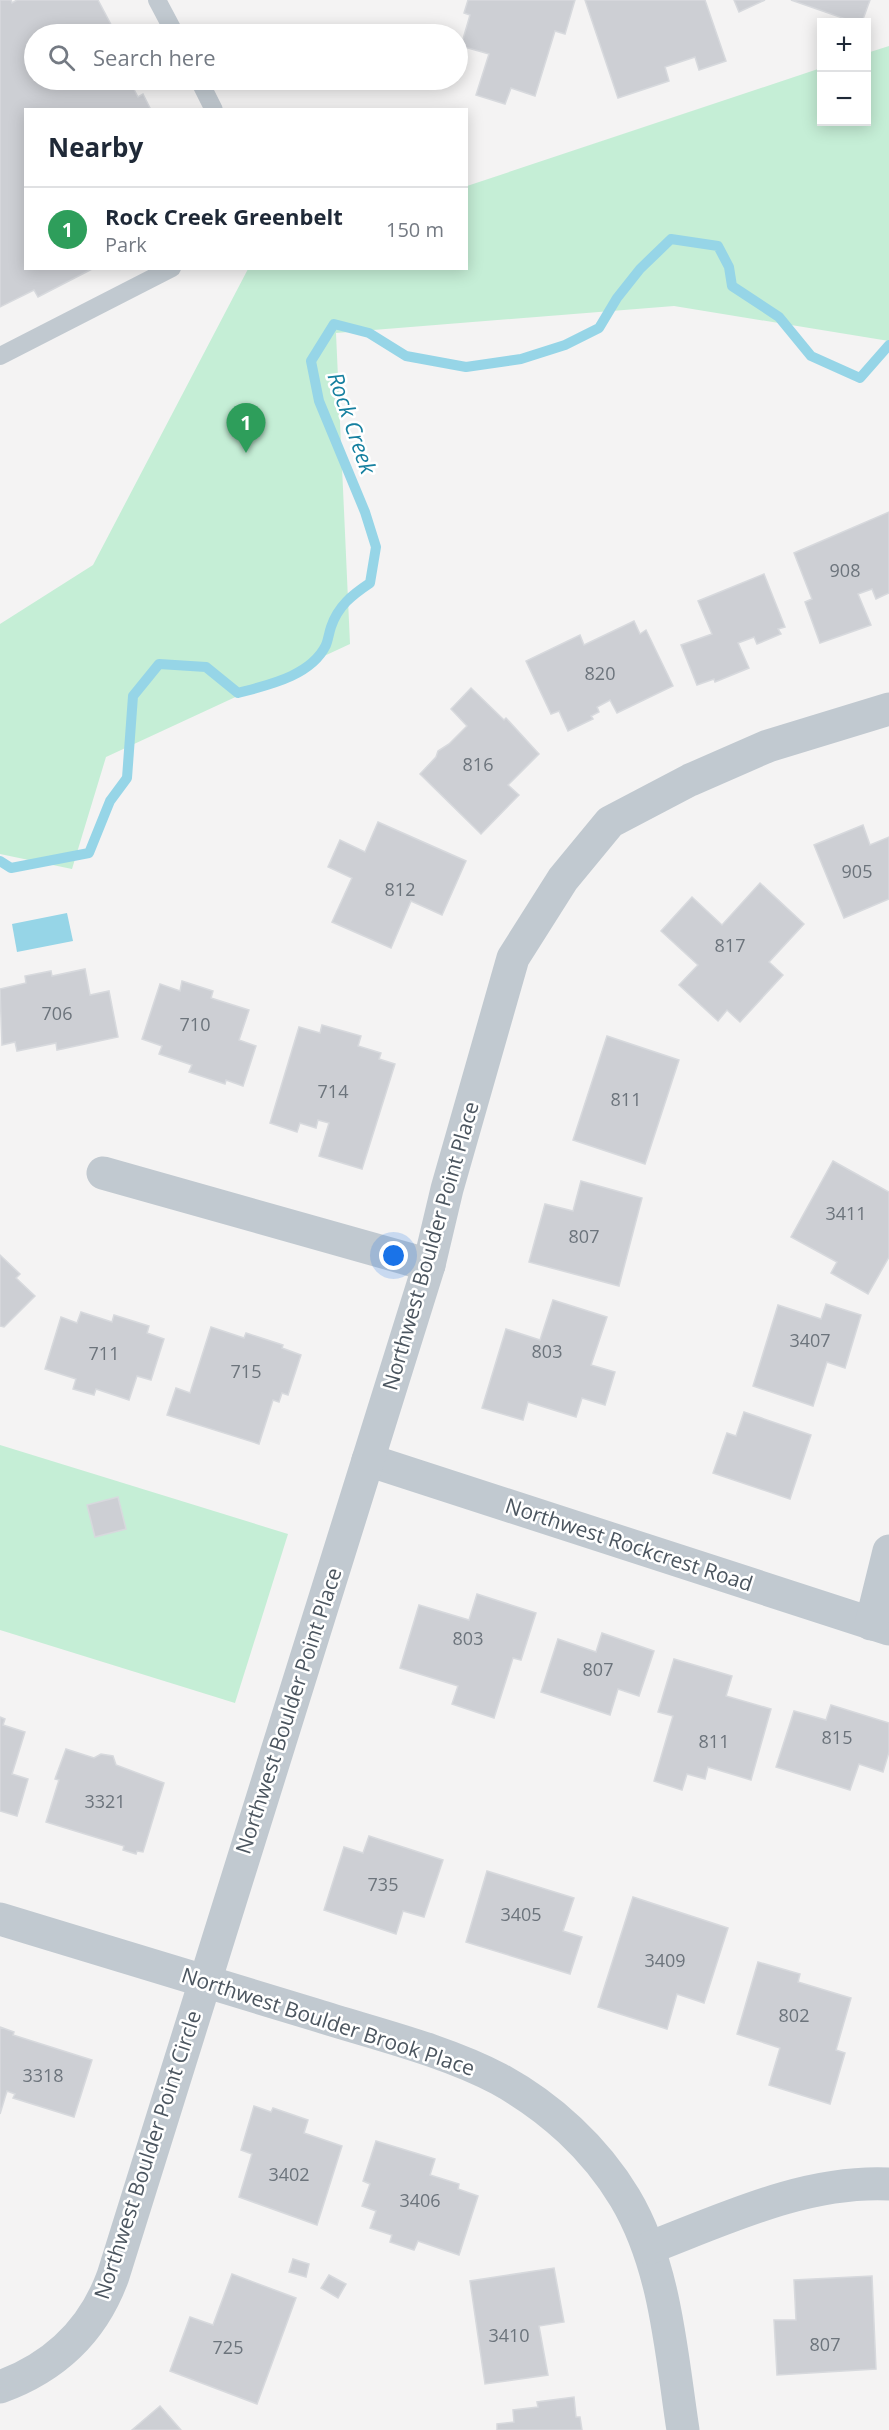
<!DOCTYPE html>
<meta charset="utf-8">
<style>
:root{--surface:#fff;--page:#f6f6f7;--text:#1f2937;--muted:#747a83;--line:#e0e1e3;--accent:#7c3aed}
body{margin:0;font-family:"Open Sans",sans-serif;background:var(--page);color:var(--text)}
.controls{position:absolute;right:18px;top:18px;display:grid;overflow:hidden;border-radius:0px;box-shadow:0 3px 15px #0003}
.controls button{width:54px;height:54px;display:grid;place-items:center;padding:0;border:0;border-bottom:2px solid var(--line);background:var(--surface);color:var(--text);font:30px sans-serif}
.you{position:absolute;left:394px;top:1256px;width:21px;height:21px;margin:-15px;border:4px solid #fff;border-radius:50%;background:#1a73e8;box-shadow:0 0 0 9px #1a73e833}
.badge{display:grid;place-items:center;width:39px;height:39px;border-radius:50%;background:var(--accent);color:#fff;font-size:20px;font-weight:700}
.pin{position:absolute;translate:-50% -50px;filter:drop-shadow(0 2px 3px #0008)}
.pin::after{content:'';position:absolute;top:32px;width:21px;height:18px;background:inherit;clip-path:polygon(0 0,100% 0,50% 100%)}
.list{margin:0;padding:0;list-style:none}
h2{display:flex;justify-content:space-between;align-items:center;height:78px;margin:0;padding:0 24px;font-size:26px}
h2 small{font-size:20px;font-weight:400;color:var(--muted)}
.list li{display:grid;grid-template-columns:39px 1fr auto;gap:18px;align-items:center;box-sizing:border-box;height:84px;padding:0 24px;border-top:2px solid var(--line)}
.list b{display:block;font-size:22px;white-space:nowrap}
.list p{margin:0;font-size:20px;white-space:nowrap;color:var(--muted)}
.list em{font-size:20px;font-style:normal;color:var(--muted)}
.icon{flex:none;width:33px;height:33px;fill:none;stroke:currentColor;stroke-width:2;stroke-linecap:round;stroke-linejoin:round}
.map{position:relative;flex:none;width:889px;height:2430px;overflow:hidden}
.search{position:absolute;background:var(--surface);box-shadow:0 3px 15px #0003;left:24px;top:24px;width:444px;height:66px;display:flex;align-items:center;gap:15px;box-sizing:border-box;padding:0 21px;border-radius:33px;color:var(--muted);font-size:22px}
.panel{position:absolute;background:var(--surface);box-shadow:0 3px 15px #0003;left:24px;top:108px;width:444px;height:162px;border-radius:0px}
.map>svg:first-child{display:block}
.green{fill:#c5eed6}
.water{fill:#96d5e7}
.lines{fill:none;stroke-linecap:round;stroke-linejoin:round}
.stream{stroke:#96d5e7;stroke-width:10}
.building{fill:#cdcfd4;stroke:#d7d9dd;stroke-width:1.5}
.lane{stroke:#c1c9d0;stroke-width:18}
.street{stroke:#c1c9d0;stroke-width:33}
.labels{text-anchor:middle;stroke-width:5;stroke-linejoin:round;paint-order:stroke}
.number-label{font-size:18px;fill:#6c747c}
.street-label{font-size:21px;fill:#4b555f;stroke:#fff}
.water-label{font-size:22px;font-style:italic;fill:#1680a0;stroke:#fff}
</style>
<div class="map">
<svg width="889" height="2430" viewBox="0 0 889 2430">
<rect width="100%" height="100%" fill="#f4f3f3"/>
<g class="green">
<polygon points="889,46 889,341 674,306 336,333 350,644 106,757 72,869 0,854 0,624 93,565 248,269 466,268 467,186 821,68 822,122 866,122 867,53"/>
<polygon points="0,1445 288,1534 235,1703 0,1630"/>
</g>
<polygon class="water" points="67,913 73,941 17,952 12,924"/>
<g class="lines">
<path class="stream" d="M0 861 11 868 89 853 110 801 127 778 133 696 159 664 206 667 238 693C268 685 311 676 326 645 328 640 329 633 331 627 338 606 352 595 370 583L376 547 365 512 319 401 311 361 334 324 369 333 406 356 466 367 521 359 565 345 599 328 617 298 640 269 671 239 718 246 729 267 732 286 779 317 811 356 860 378 889 345"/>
</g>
<g class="building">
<polygon points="0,0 11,0 12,3 17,0 98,0 116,34 34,34 34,80 129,80 138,97 143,94 151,110 26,110 26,268 94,268 38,297 34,290 0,307"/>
<polygon points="468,0 575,0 565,34 555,31 535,96 511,88 505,104 476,95 489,54 461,46 470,15 464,13"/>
<polygon points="585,0 705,0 726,61 699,70 695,57 665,67 669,81 618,98"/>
<polygon points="734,0 765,0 739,12"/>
<polygon points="791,0 870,0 862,22 854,22"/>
<polygon points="889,512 889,593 876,599 872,589 858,594 871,625 820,643 805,602 812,599 794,553"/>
<polygon points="764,574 785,627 778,629 781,634 757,644 754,637 738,643 749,668 715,682 714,679 697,685 681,645 712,634 698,601"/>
<polygon points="634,621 640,634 646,630 673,686 617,713 610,700 597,707 599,712 591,716 593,719 568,731 559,711 551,714 526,661 580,635 584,645"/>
<polygon points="471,688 504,720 506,718 539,754 508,785 519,795 481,834 420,774 436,757 438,751 449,744 467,726 451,709"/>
<polygon points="378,822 466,861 442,915 411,901 391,948 332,922 352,878 328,867 340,840 365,852"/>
<polygon points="863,825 870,845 889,837 889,899 844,918 814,845"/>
<polygon points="760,883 804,924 769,962 783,975 740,1022 727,1010 718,1021 679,985 698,965 661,931 692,897 722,925"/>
<polygon points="85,969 90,995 109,991 118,1037 57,1050 56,1043 17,1051 15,1042 2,1045 0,989 26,983 25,976 51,971 52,976"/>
<polygon points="182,981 213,991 211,998 249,1010 239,1040 256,1046 243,1086 226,1080 225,1084 189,1072 192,1065 159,1054 162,1046 142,1039 160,984 180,991"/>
<polygon points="322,1025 361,1036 358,1046 381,1053 379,1059 395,1064 362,1169 319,1156 329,1123 318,1120 316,1128 300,1123 297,1132 270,1123 299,1027 320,1033"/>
<polygon points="607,1036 679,1060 645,1164 573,1140"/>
<polygon points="833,1161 889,1192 889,1257 868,1294 831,1273 837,1262 791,1237"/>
<polygon points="581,1181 642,1198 619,1286 529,1262 545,1204 573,1211"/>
<polygon points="0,1255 20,1274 16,1278 35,1296 4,1327 0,1326"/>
<polygon points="553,1300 607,1317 591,1365 615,1372 605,1405 582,1398 576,1417 528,1402 523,1420 482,1408 506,1329 540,1340"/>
<polygon points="826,1304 861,1315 845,1368 827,1362 813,1406 753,1386 778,1305 821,1319"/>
<polygon points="81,1312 112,1322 114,1315 149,1326 147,1333 164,1339 151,1380 137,1376 129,1400 96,1389 94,1395 73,1389 76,1379 45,1369 61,1317 77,1323"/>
<polygon points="211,1327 244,1338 246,1333 283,1345 282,1348 301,1355 288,1395 282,1393 279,1402 273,1400 259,1444 167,1415 176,1388 190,1393"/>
<polygon points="744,1412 811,1435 790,1499 713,1473 727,1433 736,1436"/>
<polygon points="118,1497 126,1529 95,1537 87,1505"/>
<polygon points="477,1594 536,1613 521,1660 513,1658 494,1718 452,1704 458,1686 400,1668 419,1605 469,1620"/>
<polygon points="602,1633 654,1651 639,1696 618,1689 610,1715 541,1692 558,1639 596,1652"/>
<polygon points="674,1659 732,1676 726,1696 771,1709 751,1780 708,1767 705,1779 687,1774 682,1790 654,1781 673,1716 658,1712"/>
<polygon points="831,1705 889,1723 889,1752 883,1772 859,1764 850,1790 776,1767 794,1711 826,1720"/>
<polygon points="0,1717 5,1719 3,1725 25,1732 12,1774 28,1779 17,1816 0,1811"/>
<polygon points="66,1749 94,1758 101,1754 113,1756 116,1765 164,1783 143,1852 137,1851 136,1854 123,1850 124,1846 46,1822 59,1780 55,1779"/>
<polygon points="369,1836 443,1860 424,1917 403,1911 396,1934 324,1910 344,1847 363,1853"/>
<polygon points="487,1871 574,1898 563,1931 582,1937 570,1974 466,1942"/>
<polygon points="633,1897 728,1928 704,2003 677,1994 667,2029 598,2007"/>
<polygon points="758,1962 800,1974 798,1982 851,1998 836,2050 845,2053 830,2104 769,2085 780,2048 737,2034"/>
<polygon points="0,2027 14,2032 13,2035 92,2060 74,2117 13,2098 15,2094 7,2091 0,2114"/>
<polygon points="254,2106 271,2112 273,2108 308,2120 304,2133 342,2146 317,2225 239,2197 252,2154 241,2150"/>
<polygon points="376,2141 435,2159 430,2175 459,2184 458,2189 478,2196 459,2255 418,2241 414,2250 390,2242 392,2235 370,2228 376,2211 362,2206 370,2184 363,2181"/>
<polygon points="293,2259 309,2264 306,2277 289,2272"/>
<polygon points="554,2268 564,2322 539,2326 548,2375 485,2384 470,2281"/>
<polygon points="232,2274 296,2298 257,2404 170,2371 190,2317 213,2325"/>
<polygon points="329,2275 346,2284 338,2298 321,2288"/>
<polygon points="872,2276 876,2369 777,2375 774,2320 796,2320 794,2280"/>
<polygon points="574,2397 576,2417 580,2417 582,2430 497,2430 497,2424 514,2422 513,2410 538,2407 537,2402"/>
<polygon points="160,2406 181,2430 132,2430"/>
</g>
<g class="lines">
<g class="lane">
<polyline points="157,0 175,34"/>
<polyline points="199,80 214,110"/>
<polyline points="0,356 172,268"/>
</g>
<g class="street">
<polyline points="103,1173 429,1265"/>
<polyline points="368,1460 889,1629"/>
<polyline points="871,1624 889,1551"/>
<path d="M0 1919C105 1951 211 1983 316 2015 376 2034 444 2050 499 2079 550 2107 595 2148 625 2198 666 2267 671 2352 683 2430"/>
<path d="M649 2248C725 2219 805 2180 889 2184"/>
<path d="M0 2387C55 2367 93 2331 113 2276L429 1265 447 1189 513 958 563 879 610 822 690 780 768 746 889 709"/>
</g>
</g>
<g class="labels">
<g class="number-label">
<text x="845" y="577">908</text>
<text x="600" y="680">820</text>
<text x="478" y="771">816</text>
<text x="857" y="878">905</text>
<text x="400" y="896">812</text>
<text x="730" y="952">817</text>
<text x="57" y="1020">706</text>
<text x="195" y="1031">710</text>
<text x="333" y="1098">714</text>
<text x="626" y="1106">811</text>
<text x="846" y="1220">3411</text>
<text x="584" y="1243">807</text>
<text x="810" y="1347">3407</text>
<text x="547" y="1358">803</text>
<text x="104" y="1360">711</text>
<text x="246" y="1378">715</text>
<text x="468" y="1645">803</text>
<text x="598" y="1676">807</text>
<text x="837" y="1744">815</text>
<text x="714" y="1748">811</text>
<text x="105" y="1808">3321</text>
<text x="383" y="1891">735</text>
<text x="521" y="1921">3405</text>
<text x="665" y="1967">3409</text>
<text x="794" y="2022">802</text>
<text x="43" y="2082">3318</text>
<text x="289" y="2181">3402</text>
<text x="420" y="2207">3406</text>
<text x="509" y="2342">3410</text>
<text x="825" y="2351">807</text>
<text x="228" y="2354">725</text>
</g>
<g class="street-label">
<text transform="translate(431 1246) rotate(-74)" y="7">Northwest Boulder Point Place</text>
<text transform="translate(629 1545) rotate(18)" y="7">Northwest Rockcrest Road</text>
<text transform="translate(289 1711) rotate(-72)" y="7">Northwest Boulder Point Place</text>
<text transform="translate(328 2022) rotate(18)" y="7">Northwest Boulder Brook Place</text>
<text transform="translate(148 2155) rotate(-72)" y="7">Northwest Boulder Point Circle</text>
</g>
<g class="water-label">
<text transform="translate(352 423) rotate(71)" y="8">Rock Creek</text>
</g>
</g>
</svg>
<div class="controls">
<button>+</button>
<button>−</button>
</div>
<div class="you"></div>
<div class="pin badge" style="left:246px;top:453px;background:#2e9e5b">1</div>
<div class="search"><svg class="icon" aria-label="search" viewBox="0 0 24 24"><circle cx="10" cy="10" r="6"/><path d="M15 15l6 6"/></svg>Search here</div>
<section class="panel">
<h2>Nearby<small></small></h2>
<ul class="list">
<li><span class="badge" style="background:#2e9e5b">1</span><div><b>Rock Creek Greenbelt</b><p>Park</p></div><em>150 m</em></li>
</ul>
</section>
</div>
